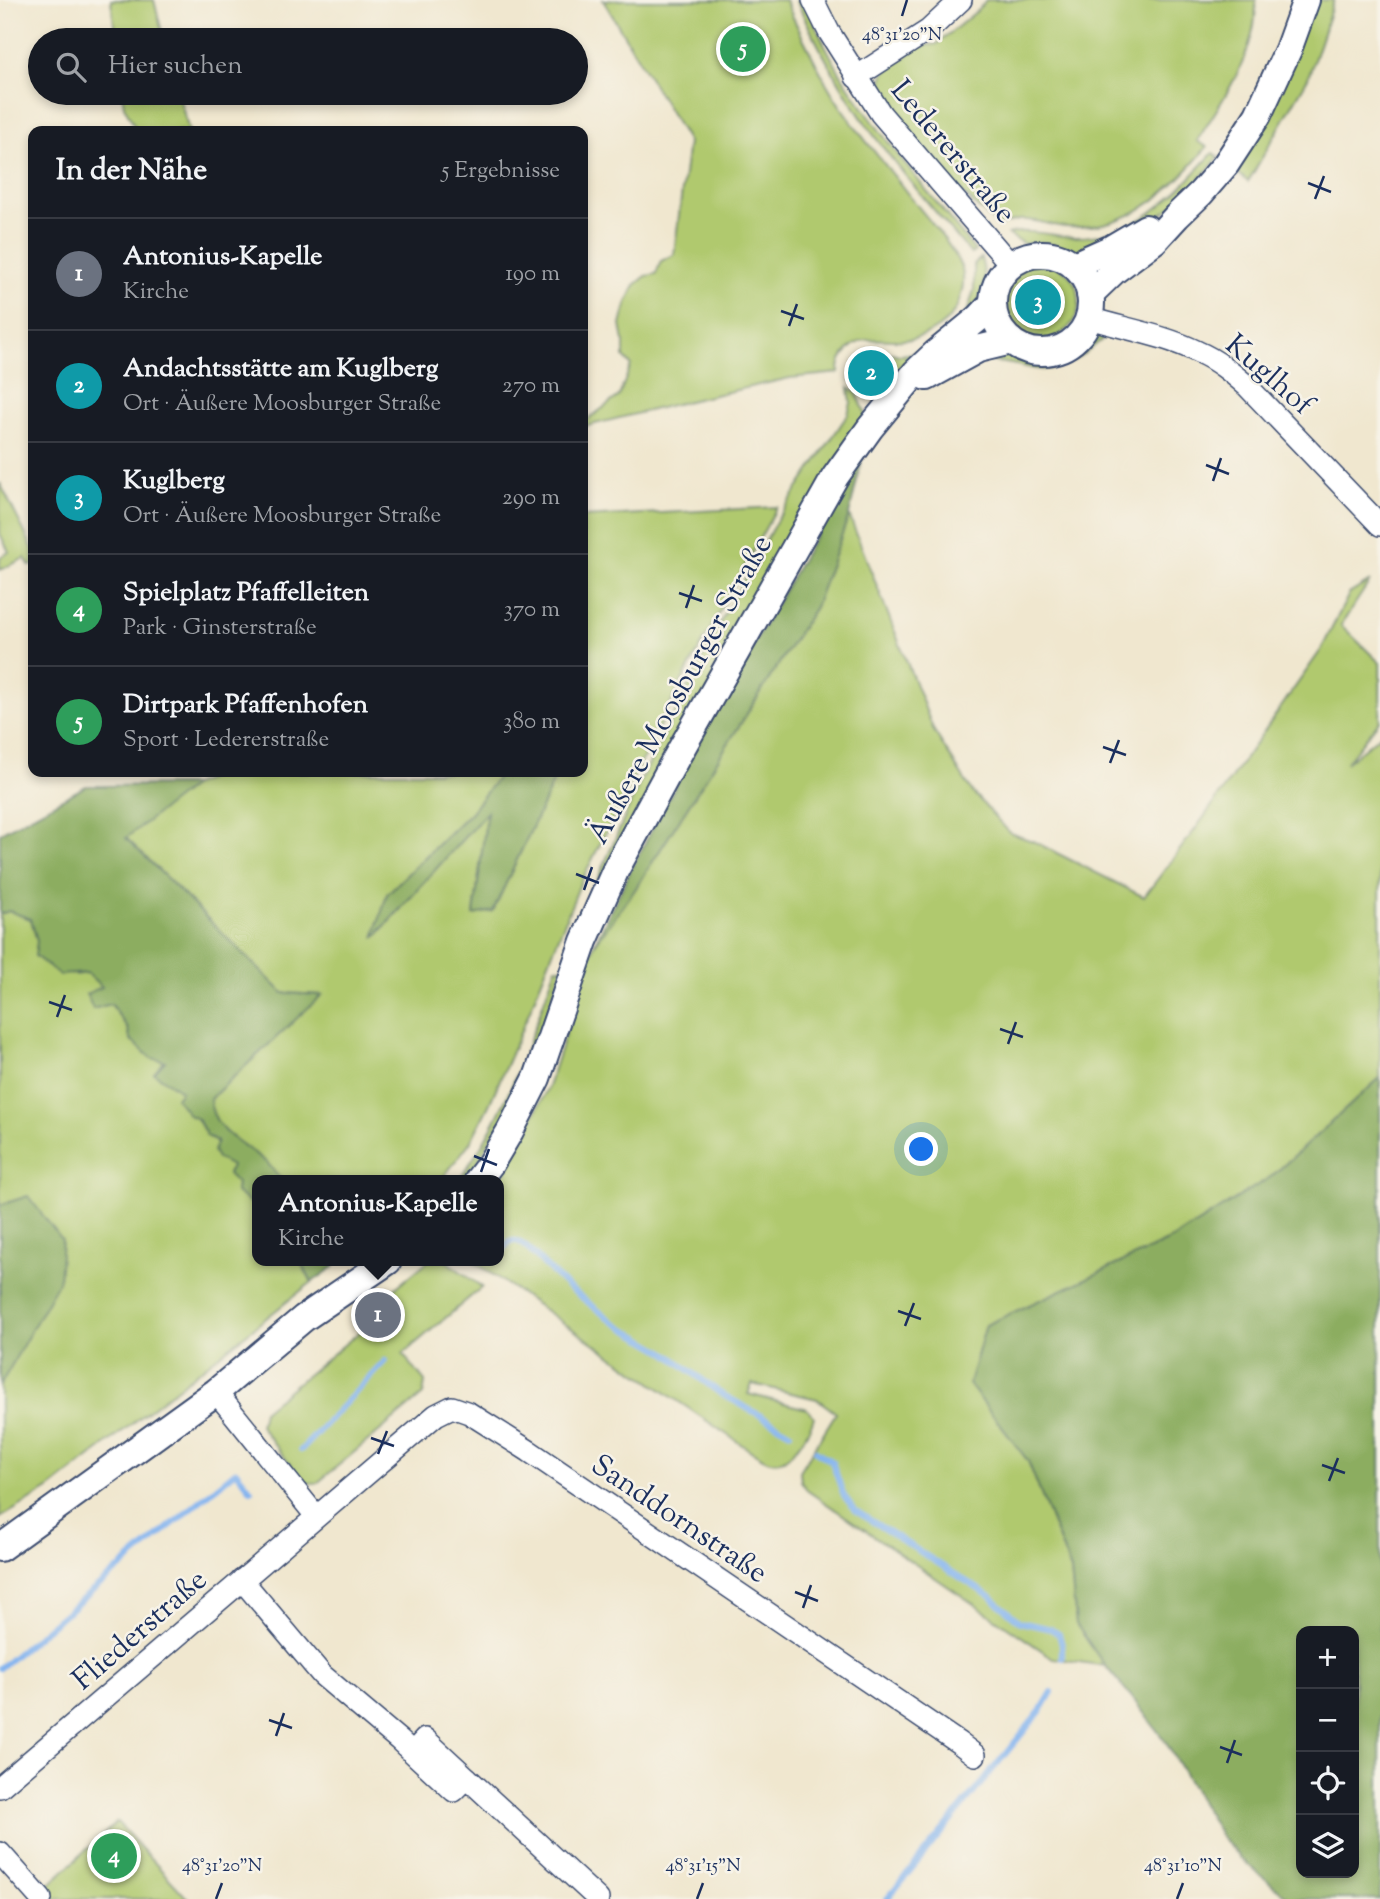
<!DOCTYPE html>
<html lang="de">
<meta charset="utf-8">
<style>
:root{--surface:#171b24;--page:#20242c;--text:#f1f3f6;--muted:#9ea1a6;--line:#363941;--accent:#d690ce}
body{margin:0;font-family:"Sorts Mill Goudy",serif;background:var(--page);color:var(--text)}
.controls{position:absolute;right:21px;bottom:21px;display:grid;overflow:hidden;border-radius:14px;box-shadow:0 4px 10px #0003}
.controls button{width:63px;height:63px;display:grid;place-items:center;padding:0;border:0;border-bottom:2px solid var(--line);background:var(--surface);color:var(--text);font:35px sans-serif}
.you{position:absolute;left:922px;top:1150px;width:24px;height:24px;margin:-18px;border:5px solid #fff;border-radius:50%;background:#1a73e8;box-shadow:0 0 0 10px #1a73e833}
.badge{display:grid;place-items:center;width:46px;height:46px;border-radius:50%;background:var(--accent);color:#fff;font-size:23px;font-weight:700}
.pin{position:absolute;translate:-50% -50%;border:4px solid #fff;box-shadow:0 2px 7px #0006}
.popup{position:absolute;left:252px;top:1175px;width:252px;height:91px;box-sizing:border-box;display:grid;place-content:center;border-radius:14px;background:var(--surface);filter:drop-shadow(0 2px 5px #0005);font-size:23px;white-space:nowrap;color:var(--muted)}
.popup b{font-size:26px;color:var(--text)}
.popup::after{content:'';position:absolute;left:50%;top:100%;margin-left:-14px;border:14px solid transparent;border-top-color:var(--surface)}
.list{margin:0;padding:0;list-style:none}
h2{display:flex;justify-content:space-between;align-items:center;height:91px;margin:0;padding:0 28px;font-size:30px}
h2 small{font-size:23px;font-weight:400;color:var(--muted)}
.list li{display:grid;grid-template-columns:46px 1fr auto;gap:21px;align-items:center;box-sizing:border-box;height:112px;padding:0 28px;border-top:2px solid var(--line)}
.list b{display:block;font-size:26px;white-space:nowrap}
.list p{margin:0;font-size:23px;white-space:nowrap;color:var(--muted)}
.list em{font-size:23px;font-style:normal;color:var(--muted)}
.icon{flex:none;width:38px;height:38px;fill:none;stroke:currentColor;stroke-width:2;stroke-linecap:round;stroke-linejoin:round}
.map{position:relative;flex:none;width:1380px;height:1899px;overflow:hidden}
.search{position:absolute;background:var(--surface);box-shadow:0 4px 10px #0003;left:28px;top:28px;width:560px;height:77px;display:flex;align-items:center;gap:18px;box-sizing:border-box;padding:0 24px;border-radius:38px;color:var(--muted);font-size:26px}
.panel{position:absolute;background:var(--surface);box-shadow:0 4px 10px #0003;left:28px;top:126px;width:560px;height:651px;border-radius:14px}
.map>svg:first-child{display:block}
.green{fill:#b0c96e;stroke:#667c66;stroke-width:2}
.forest{fill:#8cad61;stroke:#546e60;stroke-width:2;fill-rule:evenodd}
.lines{fill:none;stroke-linecap:round;stroke-linejoin:round}
.stream{stroke:#83b4ef;stroke-width:6}
.minor-casing{stroke:#3b4b6f;stroke-width:24}
.tertiary-casing{stroke:#3b4b6f;stroke-width:30}
.minor{stroke:#fff;stroke-width:21}
.tertiary{stroke:#fff;stroke-width:26}
.ticks{fill:none;stroke:#1b2f5e;stroke-width:2.5}
.labels{text-anchor:middle;stroke-width:5;stroke-linejoin:round;paint-order:stroke}
.street-label{font-size:30px;fill:#1b2f5e;stroke:#f7f3e8}
.ticks-label{font-size:18px;text-anchor:middle;fill:#1b2f5e;stroke:#f7f3e8;stroke-width:5;stroke-linejoin:round;paint-order:stroke}
</style>
<div class="map">
<svg width="1380" height="1899" viewBox="0 0 1380 1899">
<rect width="100%" height="100%" fill="#f7f3e8"/>
<filter id="ink" filterUnits="userSpaceOnUse"><feTurbulence type="fractalNoise" baseFrequency=".0143" numOctaves="2"/><feDisplacementMap in="SourceGraphic" scale="14" xChannelSelector="R" yChannelSelector="G"/><feConvolveMatrix kernelMatrix="1 2 1 2 8 2 1 2 1" color-interpolation-filters="sRGB"/></filter>
<filter id="wash" filterUnits="userSpaceOnUse"><feTurbulence type="fractalNoise" baseFrequency=".00686" numOctaves="4" result="noise"/><feDisplacementMap in="SourceGraphic" scale="28" xChannelSelector="R" yChannelSelector="G"/><feGaussianBlur stdDeviation="1.57" result="paint"/><feColorMatrix in="noise" values="0 0 0 0 0 0 0 0 0 0 0 0 0 0 0 0 0 1.4 0 .05"/><feComposite in="paint" operator="in"/></filter>
<g filter="url(#wash)">
<rect width="100%" height="100%" fill="#f0e7cf"/>
<g class="green">
<polygon points="111,0 154,0 164,40 116,40"/>
<path d="M603 0H785C798 29 813 58 828 86 848 121 876 153 901 185 919 210 949 239 961 267 965 276 963 288 960 298 954 322 928 338 904 340 884 342 864 333 848 350 841 358 839 362 839 373L790 378 684 402 583 427V423L619 396 631 365 624 357V341L621 325 626 305 635 285 646 276 656 274 661 261 674 255 688 142Z"/>
<path d="M796 0H804C818 31 832 62 851 90 888 146 934 198 975 251L971 254C937 213 901 173 870 130 841 89 817 45 796 0Z"/>
<path d="M986 0H1256C1257 53 1224 98 1197 141L1207 147C1169 193 1130 230 1067 227 1052 226 1032 218 1019 220 1012 221 1005 224 998 226L931 164 892 112 882 94V79L885 72 919 46 937 44 978 10Z"/>
<polygon points="1317,0 1334,0 1308,78 1248,182 1236,171"/>
<polygon points="122,93 178,93 189,131 137,131 124,106"/>
<path d="M1213 153 1219 157 1180 201 1141 228 1086 256 1055 245 1041 242 1024 244 1008 234C1029 228 1050 236 1073 237 1137 238 1173 197 1213 153Z"/>
<path d="M981 258C987 279 985 300 967 313L974 290V264Z"/>
<circle cx="1040" cy="301" r="39"/>
<path d="M1101 331 1110 333C1090 349 1065 373 1037 369 1022 367 1009 362 993 362L986 353 997 350 1038 363 1060 361Z"/>
<path d="M932 346 895 380 870 392 851 379C850 360 864 350 883 352 889 352 894 354 900 355 910 355 922 350 932 346Z"/>
<polygon points="849,388 857,393 866,415 575,931 641,780 721,621 777,520 848,414 851,403"/>
<polygon points="0,483 33,549 33,565 30,566 25,558 0,570 0,557 9,552 0,534"/>
<path d="M777 507 684 677 580 884 527 1017 489 1105 471 1141 441 1180H282C277 1175 272 1168 267 1163 245 1143 212 1133 210 1099L321 995 283 993 125 837 194 785 227 772H502L470 813 387 894 376 937 487 811 474 914 493 911 558 772H583V517Z"/>
<path d="M849 515 934 731 973 793 1010 833 1035 842 1144 897 1197 827 1321 650 1349 594 1370 581 1341 625 1380 663V720L1346 763 1380 735V1078L1272 1176 1172 1239 986 1325 969 1384 1028 1461 1071 1571 1076 1624 1105 1666 1053 1658 808 1491 801 1481 800 1471 836 1413 817 1399 752 1384 748 1394 807 1409 814 1416C811 1431 789 1466 771 1461 764 1460 757 1454 751 1451L473 1261H499V1180L503 1176 548 1087 594 945 634 891 815 607Z"/>
<polygon points="9,911 31,919 37,941 75,975 87,973 103,987 111,1004 128,1029 165,1061 155,1073 181,1091 207,1136 217,1142 231,1166 237,1183 236,1192 257,1208 257,1261 300,1261 312,1282 49,1489 0,1518 0,914"/>
<path d="M556 967 562 968 521 1087 467 1180H458C506 1118 530 1040 556 967Z"/>
<polygon points="428,1261 446,1261 482,1287 403,1354 425,1382 423,1395 316,1484 304,1482 260,1426 263,1411 367,1326 379,1329 391,1321 381,1300"/>
<polygon points="117,1822 188,1899 51,1899 43,1890"/>
</g>
<g class="forest">
<path d="M863 454 849 515 815 607 634 891 594 945C638 852 688 762 738 672 779 599 820 526 863 454Z"/>
<polygon points="502,772 558,772 493,911 474,915 487,812 374,938 387,894 470,813"/>
<path d="M194 785 126 838 283 993 322 995 210 1099C212 1133 245 1143 267 1163 272 1168 277 1175 282 1180H257V1208L236 1192 237 1183 228 1174 231 1166 217 1158 213 1151 217 1141 207 1136 198 1119 190 1116 176 1098 181 1091 154 1073 165 1061 151 1058 130 1039 128 1029 111 1004 93 1009 86 994 102 987 87 973 60 975 35 956 37 941 31 919 9 911 0 914V833L86 786Z"/>
<path d="M1380 1078V1899H1290L1239 1857 1220 1835 1165 1741 1130 1695 1105 1666 1076 1624 1071 1570 1028 1461 969 1384 986 1325 1172 1239 1272 1176ZM1354 1631V1873H1301V1631Z"/>
<polygon points="28,1196 62,1240 59,1281 0,1386 0,1205"/>
<polygon points="300,1261 333,1261 335,1266 312,1282"/>
</g>
<g class="lines">
<g class="stream">
<polyline points="499,1254 510,1241 517,1241 524,1245 563,1283 612,1321 665,1352 720,1393 790,1432"/>
<polyline points="301,1450 385,1361"/>
<polyline points="816,1451 832,1462 844,1496 856,1511 991,1597 1020,1622 1051,1629 1059,1634 1062,1645 1062,1658"/>
<polyline points="0,1668 236,1471 251,1490"/>
<polyline points="887,1899 1042,1709 1052,1692"/>
</g>
</g>
</g>
<g filter="url(#ink)">
<g class="lines">
<g class="minor-casing">
<g id="minor">
<polyline points="813,0 829,32 881,114 1011,265"/>
<polyline points="856,77 929,30 961,0"/>
<path d="M1089 318C1125 329 1164 335 1198 352 1217 360 1232 373 1247 386L1380 525"/>
<polyline points="216,1392 316,1516"/>
<polyline points="242,1580 322,1675 399,1740 454,1791 467,1778"/>
<polyline points="413,1752 425,1739 598,1899"/>
<polyline points="0,1787 436,1415 452,1407 469,1413 529,1451 959,1743 975,1755"/>
<polyline points="0,1853 41,1899"/>
</g>
</g>
<g class="tertiary-casing">
<g id="tertiary">
<circle cx="1042" cy="303" r="49"/>
<polyline points="1074,265 1112,248 1146,228"/>
<polyline points="1090,294 1115,270 1155,240 1177,216 1201,193 1226,164 1258,115 1288,50 1306,0"/>
<polyline points="927,377 978,349 1011,341"/>
<polyline points="478,1180 491,1163 510,1131 537,1078 584,941 616,869 675,760 835,477 870,428 916,372 936,353 980,317 993,303"/>
<polyline points="0,1548 216,1392 304,1318 388,1261"/>
</g>
</g>
<use href="#minor" class="minor"/>
<use href="#tertiary" class="tertiary"/>
</g>
</g>
<path class="ticks" d="M902 16 907 0M1308 183 1331 192M1315 199 1324 176M781 311 804 319M789 326 797 304M1206 465 1229 474M1213 481 1221 458M679 593 702 601M686 608 694 585M1103 747 1126 755M1110 763 1119 740M576 874 599 883M584 890 592 867M49 1002 72 1010M57 1017 65 995M1000 1029 1023 1037M1008 1044 1016 1022M474 1156 497 1165M481 1172 489 1149M898 1311 921 1319M905 1326 914 1303M371 1438 394 1446M378 1454 387 1431M1322 1465 1345 1473M1329 1481 1338 1458M795 1592 818 1601M803 1608 811 1585M269 1720 292 1728M276 1736 284 1713M1220 1747 1242 1755M1227 1763 1235 1740M216 1899 222 1883M697 1899 703 1883M1177 1899 1183 1883"/>
<g class="labels">
<g class="street-label">
<text transform="translate(954 151) rotate(50)" y="10">Ledererstraße</text>
<text transform="translate(1270 374) rotate(41)" y="10">Kuglhof</text>
<text transform="translate(679 689) rotate(-61)" y="10">Äußere Moosburger Straße</text>
<text transform="translate(680 1518) rotate(34)" y="10">Sanddornstraße</text>
<text transform="translate(139 1629) rotate(-41)" y="10">Fliederstraße</text>
</g>
</g>
<g class="ticks-label">
<text x="902" y="40">48°31'20"N</text>
<text x="222" y="1871">48°31'20"N</text>
<text x="703" y="1871">48°31'15"N</text>
<text x="1183" y="1871">48°31'10"N</text>
</g>
</svg>
<div class="controls">
<button>+</button>
<button>−</button>
<button><svg class="icon" aria-label="locate" viewBox="0 0 24 24"><circle cx="12" cy="12" r="6"/><path d="M12 2v4M12 18v4M2 12h4M18 12h4"/></svg></button>
<button><svg class="icon" aria-label="layers" viewBox="0 0 24 24"><path d="M12 4l9 5-9 5-9-5zM3 14l9 5 9-5"/></svg></button>
</div>
<div class="you"></div>
<div class="pin badge" style="left:378px;top:1315px;background:#6b7280">1</div>
<div class="popup"><b>Antonius-Kapelle</b>Kirche</div>
<div class="pin badge" style="left:871px;top:373px;background:#0f9aa8">2</div>
<div class="pin badge" style="left:1038px;top:302px;background:#0f9aa8">3</div>
<div class="pin badge" style="left:114px;top:1856px;background:#2e9e5b">4</div>
<div class="pin badge" style="left:743px;top:49px;background:#2e9e5b">5</div>
<div class="search"><svg class="icon" aria-label="search" viewBox="0 0 24 24"><circle cx="10" cy="10" r="6"/><path d="M15 15l6 6"/></svg>Hier suchen</div>
<section class="panel">
<h2>In der Nähe<small>5 Ergebnisse</small></h2>
<ul class="list">
<li><span class="badge" style="background:#6b7280">1</span><div><b>Antonius-Kapelle</b><p>Kirche</p></div><em>190 m</em></li>
<li><span class="badge" style="background:#0f9aa8">2</span><div><b>Andachtsstätte am Kuglberg</b><p>Ort · Äußere Moosburger Straße</p></div><em>270 m</em></li>
<li><span class="badge" style="background:#0f9aa8">3</span><div><b>Kuglberg</b><p>Ort · Äußere Moosburger Straße</p></div><em>290 m</em></li>
<li><span class="badge" style="background:#2e9e5b">4</span><div><b>Spielplatz Pfaffelleiten</b><p>Park · Ginsterstraße</p></div><em>370 m</em></li>
<li><span class="badge" style="background:#2e9e5b">5</span><div><b>Dirtpark Pfaffenhofen</b><p>Sport · Ledererstraße</p></div><em>380 m</em></li>
</ul>
</section>
</div>
